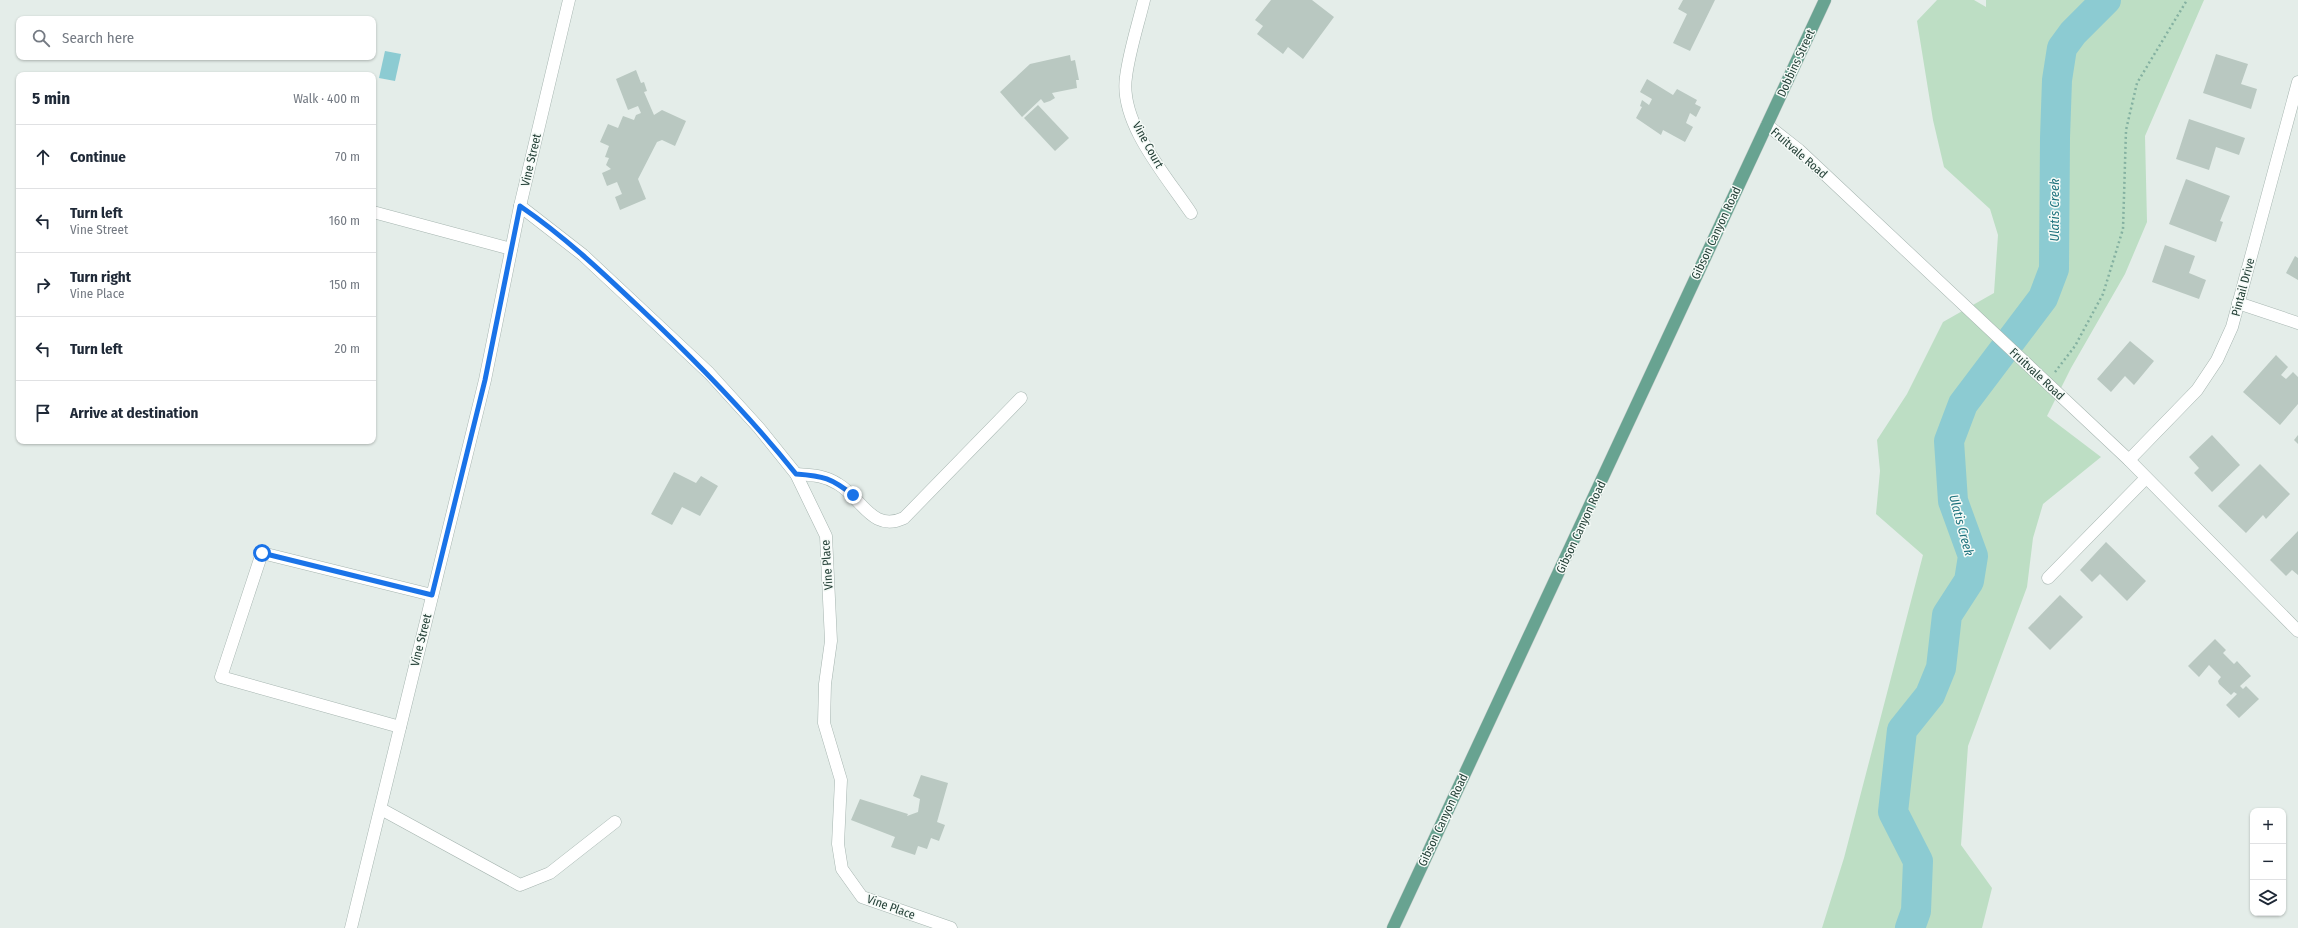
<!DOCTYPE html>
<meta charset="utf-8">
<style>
:root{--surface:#fff;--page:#f2f2f3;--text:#1f2937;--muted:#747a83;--line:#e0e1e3}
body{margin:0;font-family:"Fira Sans Condensed",sans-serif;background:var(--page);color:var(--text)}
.controls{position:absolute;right:12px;bottom:12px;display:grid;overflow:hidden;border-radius:8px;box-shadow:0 1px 3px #0004}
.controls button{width:36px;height:36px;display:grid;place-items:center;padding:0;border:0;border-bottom:1px solid var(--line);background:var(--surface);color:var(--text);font:20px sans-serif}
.stop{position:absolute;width:12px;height:12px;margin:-9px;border:3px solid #1a73e8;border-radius:50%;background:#fff}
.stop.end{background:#1a73e8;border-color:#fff;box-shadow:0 1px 4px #0008}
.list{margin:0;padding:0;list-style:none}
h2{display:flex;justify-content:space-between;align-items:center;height:52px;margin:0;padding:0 16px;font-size:17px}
h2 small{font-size:13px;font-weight:400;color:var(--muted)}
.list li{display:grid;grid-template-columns:26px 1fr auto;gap:12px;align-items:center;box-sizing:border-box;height:64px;padding:0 16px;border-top:1px solid var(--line)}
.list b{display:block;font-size:15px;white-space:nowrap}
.list p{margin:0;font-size:13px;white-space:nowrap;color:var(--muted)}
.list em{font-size:13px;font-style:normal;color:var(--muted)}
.icon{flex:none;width:22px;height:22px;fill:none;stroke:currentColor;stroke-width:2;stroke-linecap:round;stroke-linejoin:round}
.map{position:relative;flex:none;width:2298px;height:928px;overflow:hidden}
.search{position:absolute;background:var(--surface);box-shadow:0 1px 3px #0004;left:16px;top:16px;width:360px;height:44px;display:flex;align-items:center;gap:10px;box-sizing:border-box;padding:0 14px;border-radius:8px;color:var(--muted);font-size:15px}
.panel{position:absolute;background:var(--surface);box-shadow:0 1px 3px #0004;left:16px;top:72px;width:360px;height:372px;border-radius:8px}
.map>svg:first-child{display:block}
.green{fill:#bddec4}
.water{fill:#8ccbd2}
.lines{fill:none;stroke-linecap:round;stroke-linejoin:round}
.river{stroke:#8ccbd2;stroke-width:30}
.building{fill:#b9c8c1}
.minor-casing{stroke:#a6b5b0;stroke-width:13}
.major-casing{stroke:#c1c9c7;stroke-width:13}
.path{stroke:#84b1a1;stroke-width:2.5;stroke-dasharray:2 3;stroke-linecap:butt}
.minor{stroke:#fff;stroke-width:12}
.major{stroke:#68a391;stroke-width:12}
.route{stroke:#1a73e8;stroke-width:5}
.labels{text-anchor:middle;stroke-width:3;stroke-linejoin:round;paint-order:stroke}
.street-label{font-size:12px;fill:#233f36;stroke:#f5faf7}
.water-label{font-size:13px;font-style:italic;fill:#1c717c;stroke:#f5faf7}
</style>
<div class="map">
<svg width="2298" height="928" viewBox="0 0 2298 928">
<rect width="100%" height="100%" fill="#e4ede9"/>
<polygon class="green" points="1937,0 1974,0 1986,7 1986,0 2204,0 2145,136 2147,222 2125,274 2071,368 2047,416 2101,457 2043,504 2033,538 2027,587 1968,746 1961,845 1992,888 1982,928 1822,928 1844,858 1923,555 1876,514 1880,471 1877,440 1907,394 1943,322 1994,293 1998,235 1990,209 1944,167 1933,120 1917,21"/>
<polygon class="water" points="385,51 401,54 395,81 379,78"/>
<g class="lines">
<polyline class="river" points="1910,928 1916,911 1918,861 1893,812 1902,730 1930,695 1941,668 1947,615 1969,581 1973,556 1953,501 1949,441 1963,404 2043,298 2054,269 2055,138 2057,80 2062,48 2073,33 2106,0"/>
</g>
<g class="building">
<polygon points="1271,0 1312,0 1334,17 1303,59 1288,47 1283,54 1257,34 1263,26 1255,20"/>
<polygon points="1683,0 1715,0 1690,51 1673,43 1687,14 1678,9"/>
<polygon points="2216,54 2248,64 2241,84 2257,89 2251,109 2203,93"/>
<polygon points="1070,55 1071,61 1075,60 1079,80 1076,80 1077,88 1052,93 1055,98 1050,101 1044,103 1041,99 1022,117 1000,92 1030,64"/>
<polygon points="636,70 641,83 644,82 647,91 644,92 654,115 662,110 686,121 675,146 662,140 657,142 638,179 646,199 620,210 615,197 622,194 617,182 607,186 602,173 611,169 606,165 609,158 605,157 609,146 600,142 608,124 618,128 623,116 634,120 636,115 641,113 638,106 628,110 616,79"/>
<polygon points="1647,79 1673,95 1677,89 1697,100 1695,104 1701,107 1696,117 1690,113 1686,123 1693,127 1685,142 1663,130 1661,135 1636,118 1642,107 1640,106 1642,100 1649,105 1652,99 1640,92"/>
<polygon points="1038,105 1069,138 1055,151 1024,118"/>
<polygon points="2189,119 2245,138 2239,155 2216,147 2209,170 2176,159"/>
<polygon points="2186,179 2230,196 2220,221 2223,222 2216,242 2169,224"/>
<polygon points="2165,245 2195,256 2189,273 2206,280 2199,299 2152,282"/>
<polygon points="2295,256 2298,258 2298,280 2286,273"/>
<polygon points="2130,341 2154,361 2134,385 2125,376 2111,392 2097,379"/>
<polygon points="2276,355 2288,367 2281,375 2286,379 2293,372 2298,377 2298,404 2280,425 2243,392"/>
<polygon points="2212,435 2240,465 2212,492 2194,473 2199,468 2189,457"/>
<polygon points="2298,435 2298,444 2294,440"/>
<polygon points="2260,464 2290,494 2266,519 2263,515 2246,533 2218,506"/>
<polygon points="674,472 696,483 701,476 718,486 700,516 682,507 672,525 651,514"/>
<polygon points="2298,531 2298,575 2292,570 2286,576 2270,560"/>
<polygon points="2106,542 2146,581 2127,601 2100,574 2092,582 2080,570"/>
<polygon points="2060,595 2083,617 2050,650 2028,628"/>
<polygon points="2215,639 2226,650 2223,653 2234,664 2237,661 2251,676 2240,686 2243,689 2246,686 2259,699 2239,718 2226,705 2237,694 2234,692 2231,695 2219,684 2218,681 2221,677 2209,665 2199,677 2188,666"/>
<polygon points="921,775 948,783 937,822 945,825 939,841 931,838 927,849 918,846 915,855 891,847 895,837 851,820 860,799 908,814 907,816 918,812 920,799 913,796"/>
</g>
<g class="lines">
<g class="minor-casing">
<g id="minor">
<path d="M1144 0C1138 25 1129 52 1126 77 1119 123 1167 177 1191 213"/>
<polyline points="1767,125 1799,150 2129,460 2298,631"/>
<polyline points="520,206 583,255 709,373 759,428 796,474 826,536 831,641 825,684 824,723 841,780 838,844 842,869 862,897 951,928"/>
<polyline points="373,212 511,249"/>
<polyline points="2238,303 2298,323"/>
<polyline points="2129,460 2197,390 2217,360 2232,327 2298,82"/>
<path d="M796 474C812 475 824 475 838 484 862 498 872 533 904 518L1021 398"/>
<polyline points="2048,578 2146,478"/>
<polyline points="400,727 221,677 262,553 432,595"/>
<polyline points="381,809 520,885 550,873 615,822"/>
<polyline points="351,928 485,380 520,206 569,0"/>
</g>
</g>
<g class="major-casing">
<polyline id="major" points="1393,928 1825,0"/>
</g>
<polyline class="path" points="2055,372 2075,346 2103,294 2123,229 2126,130 2137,83 2187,0"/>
<use href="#minor" class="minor"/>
<use href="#major" class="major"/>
</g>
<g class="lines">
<path class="route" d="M262 553 432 595 485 380 520 206C564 236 602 272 640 308 696 361 748 414 796 474 824 476 831 478 853 495"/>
</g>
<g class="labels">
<g class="street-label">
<text transform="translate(1796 63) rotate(-65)" y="4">Dobbins Street</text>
<text transform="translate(1148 145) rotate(61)" y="4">Vine Court</text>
<text transform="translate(1799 153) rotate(41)" y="4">Fruitvale Road</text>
<text transform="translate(531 160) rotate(-77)" y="4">Vine Street</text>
<text transform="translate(1716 233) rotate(-65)" y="4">Gibson Canyon Road</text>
<text transform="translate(2243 287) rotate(-75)" y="4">Pintail Drive</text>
<text transform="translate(2037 374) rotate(43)" y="4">Fruitvale Road</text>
<text transform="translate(1581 527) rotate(-65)" y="4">Gibson Canyon Road</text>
<text transform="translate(827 565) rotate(-94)" y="4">Vine Place</text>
<text transform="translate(421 640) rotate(-76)" y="4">Vine Street</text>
<text transform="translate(1443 820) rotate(-65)" y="4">Gibson Canyon Road</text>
<text transform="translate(891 907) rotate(20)" y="4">Vine Place</text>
</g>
<g class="water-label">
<text transform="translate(2054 210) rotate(-90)" y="5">Ulatis Creek</text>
<text transform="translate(1962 525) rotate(75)" y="5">Ulatis Creek</text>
</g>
</g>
</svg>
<div class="controls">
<button>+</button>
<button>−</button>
<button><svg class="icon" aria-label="layers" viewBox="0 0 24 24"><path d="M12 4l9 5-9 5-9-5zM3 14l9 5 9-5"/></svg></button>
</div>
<div class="stop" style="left:262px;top:553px"></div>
<div class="stop end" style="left:853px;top:495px"></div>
<div class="search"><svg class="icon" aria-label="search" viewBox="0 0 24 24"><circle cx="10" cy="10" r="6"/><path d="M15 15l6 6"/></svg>Search here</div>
<section class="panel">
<h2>5 min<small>Walk · 400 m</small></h2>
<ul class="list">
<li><svg class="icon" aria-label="ahead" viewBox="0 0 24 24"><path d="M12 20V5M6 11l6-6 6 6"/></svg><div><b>Continue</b></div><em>70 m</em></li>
<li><svg class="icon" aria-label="left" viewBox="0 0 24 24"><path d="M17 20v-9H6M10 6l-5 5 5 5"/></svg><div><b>Turn left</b><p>Vine Street</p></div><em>160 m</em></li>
<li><svg class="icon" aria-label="right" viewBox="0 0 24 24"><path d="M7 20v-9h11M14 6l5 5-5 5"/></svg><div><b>Turn right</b><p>Vine Place</p></div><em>150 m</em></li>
<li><svg class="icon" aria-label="left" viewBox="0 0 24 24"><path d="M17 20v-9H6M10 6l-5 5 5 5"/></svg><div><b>Turn left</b></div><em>20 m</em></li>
<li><svg class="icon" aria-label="arrive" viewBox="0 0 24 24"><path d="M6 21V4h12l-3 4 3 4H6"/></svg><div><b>Arrive at destination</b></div></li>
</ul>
</section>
</div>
